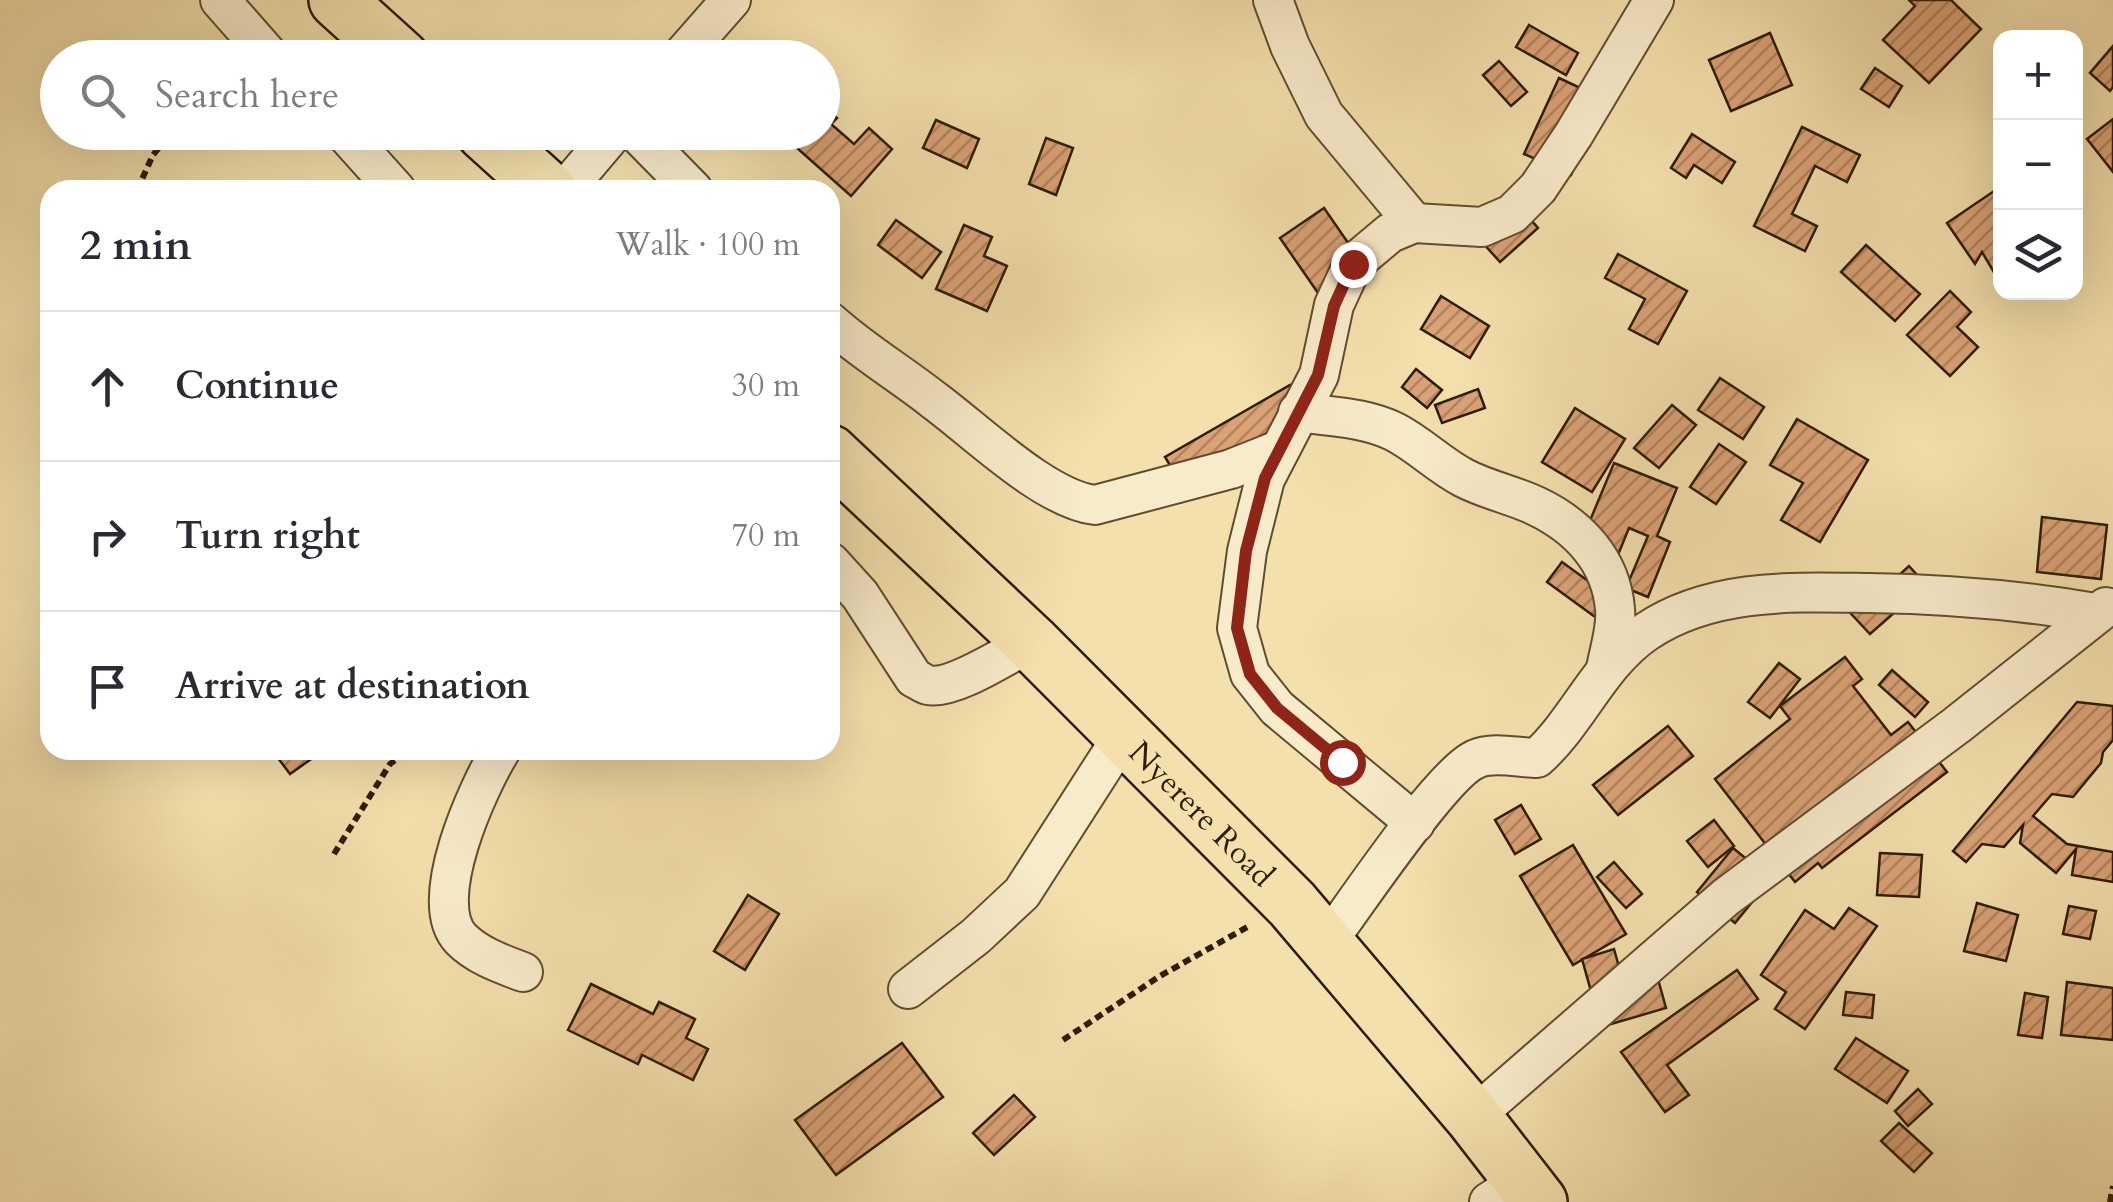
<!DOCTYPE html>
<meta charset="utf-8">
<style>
:root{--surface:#fff;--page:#f2f2f3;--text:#2b2b33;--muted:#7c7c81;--line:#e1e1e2}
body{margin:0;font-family:Cardo,serif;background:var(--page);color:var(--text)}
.controls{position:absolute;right:30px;top:30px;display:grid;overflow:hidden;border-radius:20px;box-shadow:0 10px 40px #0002}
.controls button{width:90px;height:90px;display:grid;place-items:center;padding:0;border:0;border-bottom:2px solid var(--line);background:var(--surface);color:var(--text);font:50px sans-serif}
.stop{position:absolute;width:30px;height:30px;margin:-22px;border:8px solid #8f2418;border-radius:50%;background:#fff}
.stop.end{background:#8f2418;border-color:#fff;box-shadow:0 2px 10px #0008}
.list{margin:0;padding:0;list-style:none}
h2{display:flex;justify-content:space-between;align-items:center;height:130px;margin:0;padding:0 40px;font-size:42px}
h2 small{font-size:32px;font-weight:400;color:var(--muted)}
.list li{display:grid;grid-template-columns:65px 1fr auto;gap:30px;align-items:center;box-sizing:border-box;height:150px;padding:0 40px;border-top:2px solid var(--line)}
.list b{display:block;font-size:38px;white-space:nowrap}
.list em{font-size:32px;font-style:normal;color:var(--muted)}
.icon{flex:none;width:55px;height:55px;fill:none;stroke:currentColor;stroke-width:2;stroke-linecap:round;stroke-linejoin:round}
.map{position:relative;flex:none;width:2113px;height:1202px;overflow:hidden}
.search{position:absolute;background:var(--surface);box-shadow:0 10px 40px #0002;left:40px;top:40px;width:800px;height:110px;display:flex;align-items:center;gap:25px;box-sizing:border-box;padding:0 35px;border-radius:55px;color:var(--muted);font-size:38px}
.panel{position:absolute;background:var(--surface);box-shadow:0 10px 40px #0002;left:40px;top:180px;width:800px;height:580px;border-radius:30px}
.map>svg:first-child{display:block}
.building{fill:url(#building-hatch);stroke:#2e1c07;stroke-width:2.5}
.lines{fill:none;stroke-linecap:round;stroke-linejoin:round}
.street-casing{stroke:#604d30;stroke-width:42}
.primary-casing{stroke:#2e1c07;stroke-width:60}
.path{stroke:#2e1c07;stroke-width:6;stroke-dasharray:8 5;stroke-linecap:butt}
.street{stroke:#f8ebca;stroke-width:38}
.primary{stroke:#f4e0ad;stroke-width:55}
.route{stroke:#8f2418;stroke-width:12}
.labels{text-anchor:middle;stroke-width:10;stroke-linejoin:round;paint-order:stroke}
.street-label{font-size:32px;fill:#2e1c07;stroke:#f8ebca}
</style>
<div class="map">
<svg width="2113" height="1202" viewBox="0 0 2113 1202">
<defs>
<pattern id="building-hatch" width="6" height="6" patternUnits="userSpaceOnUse" patternTransform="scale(2.5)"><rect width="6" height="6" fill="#daa275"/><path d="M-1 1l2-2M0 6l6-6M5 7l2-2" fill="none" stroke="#b1835e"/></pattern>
</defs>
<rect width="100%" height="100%" fill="#f4e0ad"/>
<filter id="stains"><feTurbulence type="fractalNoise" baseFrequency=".002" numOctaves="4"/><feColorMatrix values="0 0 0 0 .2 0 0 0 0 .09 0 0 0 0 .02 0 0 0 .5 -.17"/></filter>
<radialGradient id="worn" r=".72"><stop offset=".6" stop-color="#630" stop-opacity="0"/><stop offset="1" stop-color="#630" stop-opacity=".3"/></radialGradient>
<g class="building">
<polygon points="1909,0 1951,0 1981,29 1929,83 1883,40 1915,6"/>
<polygon points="1529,25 1578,53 1566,75 1516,47"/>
<polygon points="1770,33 1792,85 1731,111 1709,60"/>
<polygon points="2113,46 2113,87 2110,91 2090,73"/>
<polygon points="1499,61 1527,92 1511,106 1483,75"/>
<polygon points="1875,68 1902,86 1889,107 1861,89"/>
<polygon points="1559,78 1606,100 1571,175 1524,154"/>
<polygon points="822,105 837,118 831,124 854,144 869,128 892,149 851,196 779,132 822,132"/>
<polygon points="2113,119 2113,172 2087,139"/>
<polygon points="936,120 979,139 967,168 923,148"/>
<polygon points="1802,127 1860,155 1847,182 1815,166 1792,214 1817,226 1805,251 1754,226"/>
<polygon points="1692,134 1735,162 1722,183 1694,165 1686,178 1671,168"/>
<polygon points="1046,138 1073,148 1056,195 1029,184"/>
<polygon points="2000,187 2000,271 1995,274 1982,252 1975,264 1947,223"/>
<polygon points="1511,198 1538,228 1500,262 1473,232"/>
<polygon points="1324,208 1371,276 1327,306 1280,238"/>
<polygon points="896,220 941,252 922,278 878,245"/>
<polygon points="964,225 992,237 984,256 1007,266 987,311 936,289"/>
<polygon points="1866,245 1920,294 1895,321 1841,272"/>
<polygon points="1618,254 1687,291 1658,344 1629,329 1645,299 1605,278"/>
<polygon points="1950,291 1971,312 1957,327 1978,347 1950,376 1907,335"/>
<polygon points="1441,296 1489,326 1470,358 1421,329"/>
<polygon points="1416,369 1442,390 1427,408 1402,387"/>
<polygon points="1720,378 1764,407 1743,439 1698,410"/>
<polygon points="1290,385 1306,411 1180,482 1165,457"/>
<polygon points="1478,389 1485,408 1442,423 1435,405"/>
<polygon points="1672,405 1696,425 1659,468 1634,448"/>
<polygon points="1575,408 1625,439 1592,492 1542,462"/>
<polygon points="1797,419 1868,460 1820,542 1781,520 1803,483 1770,465"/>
<polygon points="1719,444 1746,462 1716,504 1690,487"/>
<polygon points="1614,463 1677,488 1657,536 1670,542 1648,597 1626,588 1648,536 1629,528 1615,562 1579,547"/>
<polygon points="2042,517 2107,525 2101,579 2037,572"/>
<polygon points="1562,562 1617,602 1602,622 1547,582"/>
<polygon points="1909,566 1926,585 1870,634 1826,587 1867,604"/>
<polygon points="1845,657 1862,679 1853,686 1891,735 1908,722 1947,772 1822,868 1818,863 1795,882 1715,779 1790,719 1780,706"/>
<polygon points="1779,663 1800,679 1770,718 1748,702"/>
<polygon points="1892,670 1928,702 1915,717 1879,685"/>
<polygon points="2077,702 2113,706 2113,740 2103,752 2101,763 2073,797 2052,794 2033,816 2067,844 2113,852 2113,882 2072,875 2076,849 2056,873 2020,843 2023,825 2004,847 1982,844 1966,862 1953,851"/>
<polygon points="1668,726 1693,756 1618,815 1593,785"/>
<polygon points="272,750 324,750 290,774"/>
<polygon points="1521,805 1541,839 1515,854 1495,820"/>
<polygon points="1714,820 1734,846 1708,867 1687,841"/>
<polygon points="1573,845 1626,934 1573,965 1520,876"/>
<polygon points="1733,848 1771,879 1735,923 1697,892"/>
<polygon points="1880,853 1922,855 1919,897 1877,895"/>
<polygon points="1614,862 1642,894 1626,908 1597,877"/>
<polygon points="748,895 779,914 745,970 714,951"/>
<polygon points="1977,903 2018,915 2006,961 1964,951"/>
<polygon points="2069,906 2096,911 2090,939 2063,934"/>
<polygon points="1849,908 1877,926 1805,1029 1775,1009 1786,992 1761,975 1805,910 1834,929"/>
<polygon points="1614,949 1623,981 1656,972 1666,1008 1601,1027 1582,959"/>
<polygon points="1737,970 1758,999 1667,1065 1689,1095 1665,1112 1621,1052"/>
<polygon points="2067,982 2113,988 2113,1040 2061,1035"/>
<polygon points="591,984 653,1014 659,1002 695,1019 686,1038 708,1049 693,1080 642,1055 638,1064 568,1030"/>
<polygon points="1846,992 1874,995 1872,1018 1843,1015"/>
<polygon points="2025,993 2048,997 2042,1038 2018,1035"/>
<polygon points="1856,1038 1908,1071 1887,1103 1835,1069"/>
<polygon points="902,1043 943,1097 836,1175 795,1120"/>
<polygon points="1918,1089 1932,1104 1908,1126 1895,1111"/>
<polygon points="1014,1095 1035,1117 994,1155 973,1133"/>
<polygon points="1899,1123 1932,1153 1914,1172 1881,1141"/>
</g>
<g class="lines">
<g class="street-casing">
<g id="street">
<polyline points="220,0 271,58"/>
<polyline points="1273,0 1290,46 1324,115 1414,223"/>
<polyline points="680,58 731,0"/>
<polyline points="344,132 396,190"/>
<polyline points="636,132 693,190"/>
<polyline points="565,190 614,132"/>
<path d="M830 322C862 351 901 374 935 401 977 432 1045 499 1095 505L1231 469 1279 450"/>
<path d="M1298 412C1331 417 1365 417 1395 432 1420 445 1439 465 1464 478 1487 490 1513 495 1536 506 1578 526 1611 560 1615 609 1617 628 1609 651 1606 669"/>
<path d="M830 562 860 595 914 678C919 680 923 684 928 685 952 691 1009 653 1031 642"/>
<path d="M501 750C478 787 425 902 461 939 478 956 502 964 523 972"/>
<polyline points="1415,823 1277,708 1250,674 1237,628 1247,551 1265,479 1319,375 1334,305 1353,264 1390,233 1414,223 1482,227 1512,214 1538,188 1574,134 1654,0"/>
<path d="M1325 945C1352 909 1442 773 1476 759 1493 751 1519 758 1537 758 1579 720 1599 664 1646 632 1711 588 1794 592 1868 593 1944 594 2020 600 2095 613"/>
<polyline points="908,989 976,936 1022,893 1124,734"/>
<polyline points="1473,1117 1726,897 1957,725 2106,607"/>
<polyline points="1489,1202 1521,1181"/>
</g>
</g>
<g class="primary-casing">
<g id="primary">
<polyline points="337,0 401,58"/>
<polyline points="484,132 548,190"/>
<path id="s1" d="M830 453 1031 642 1292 904 1473 1117 1539 1202"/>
</g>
</g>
<g class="path">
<polyline points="137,190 153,155 172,132"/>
<polyline points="334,854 390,764 408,750"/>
<polyline points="1063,1040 1160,976 1251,925"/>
<polyline points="2110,1202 2113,1186"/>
</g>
<use href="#street" class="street"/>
<use href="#primary" class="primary"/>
</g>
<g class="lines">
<polyline class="route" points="1342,762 1277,708 1250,674 1237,628 1246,551 1265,478 1318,375 1334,306 1353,264"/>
</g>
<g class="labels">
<g class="street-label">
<text dy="11" stroke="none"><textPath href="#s1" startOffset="518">Nyerere Road</textPath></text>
</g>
</g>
<rect width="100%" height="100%" filter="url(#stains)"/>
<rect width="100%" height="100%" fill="url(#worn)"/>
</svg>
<div class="controls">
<button>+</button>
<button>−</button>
<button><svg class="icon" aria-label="layers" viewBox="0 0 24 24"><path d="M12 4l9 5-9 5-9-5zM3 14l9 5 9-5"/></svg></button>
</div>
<div class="stop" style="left:1342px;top:762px"></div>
<div class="stop end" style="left:1353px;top:264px"></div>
<div class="search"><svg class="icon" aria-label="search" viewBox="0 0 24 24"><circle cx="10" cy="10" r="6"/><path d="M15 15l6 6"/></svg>Search here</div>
<section class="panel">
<h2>2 min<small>Walk · 100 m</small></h2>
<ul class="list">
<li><svg class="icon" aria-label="ahead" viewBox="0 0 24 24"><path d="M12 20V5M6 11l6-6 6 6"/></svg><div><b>Continue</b></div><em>30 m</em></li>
<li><svg class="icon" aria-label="right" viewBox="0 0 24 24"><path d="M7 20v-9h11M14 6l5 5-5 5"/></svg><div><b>Turn right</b></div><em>70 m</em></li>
<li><svg class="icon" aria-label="arrive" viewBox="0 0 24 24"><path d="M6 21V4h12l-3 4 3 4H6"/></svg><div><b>Arrive at destination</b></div></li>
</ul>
</section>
</div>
